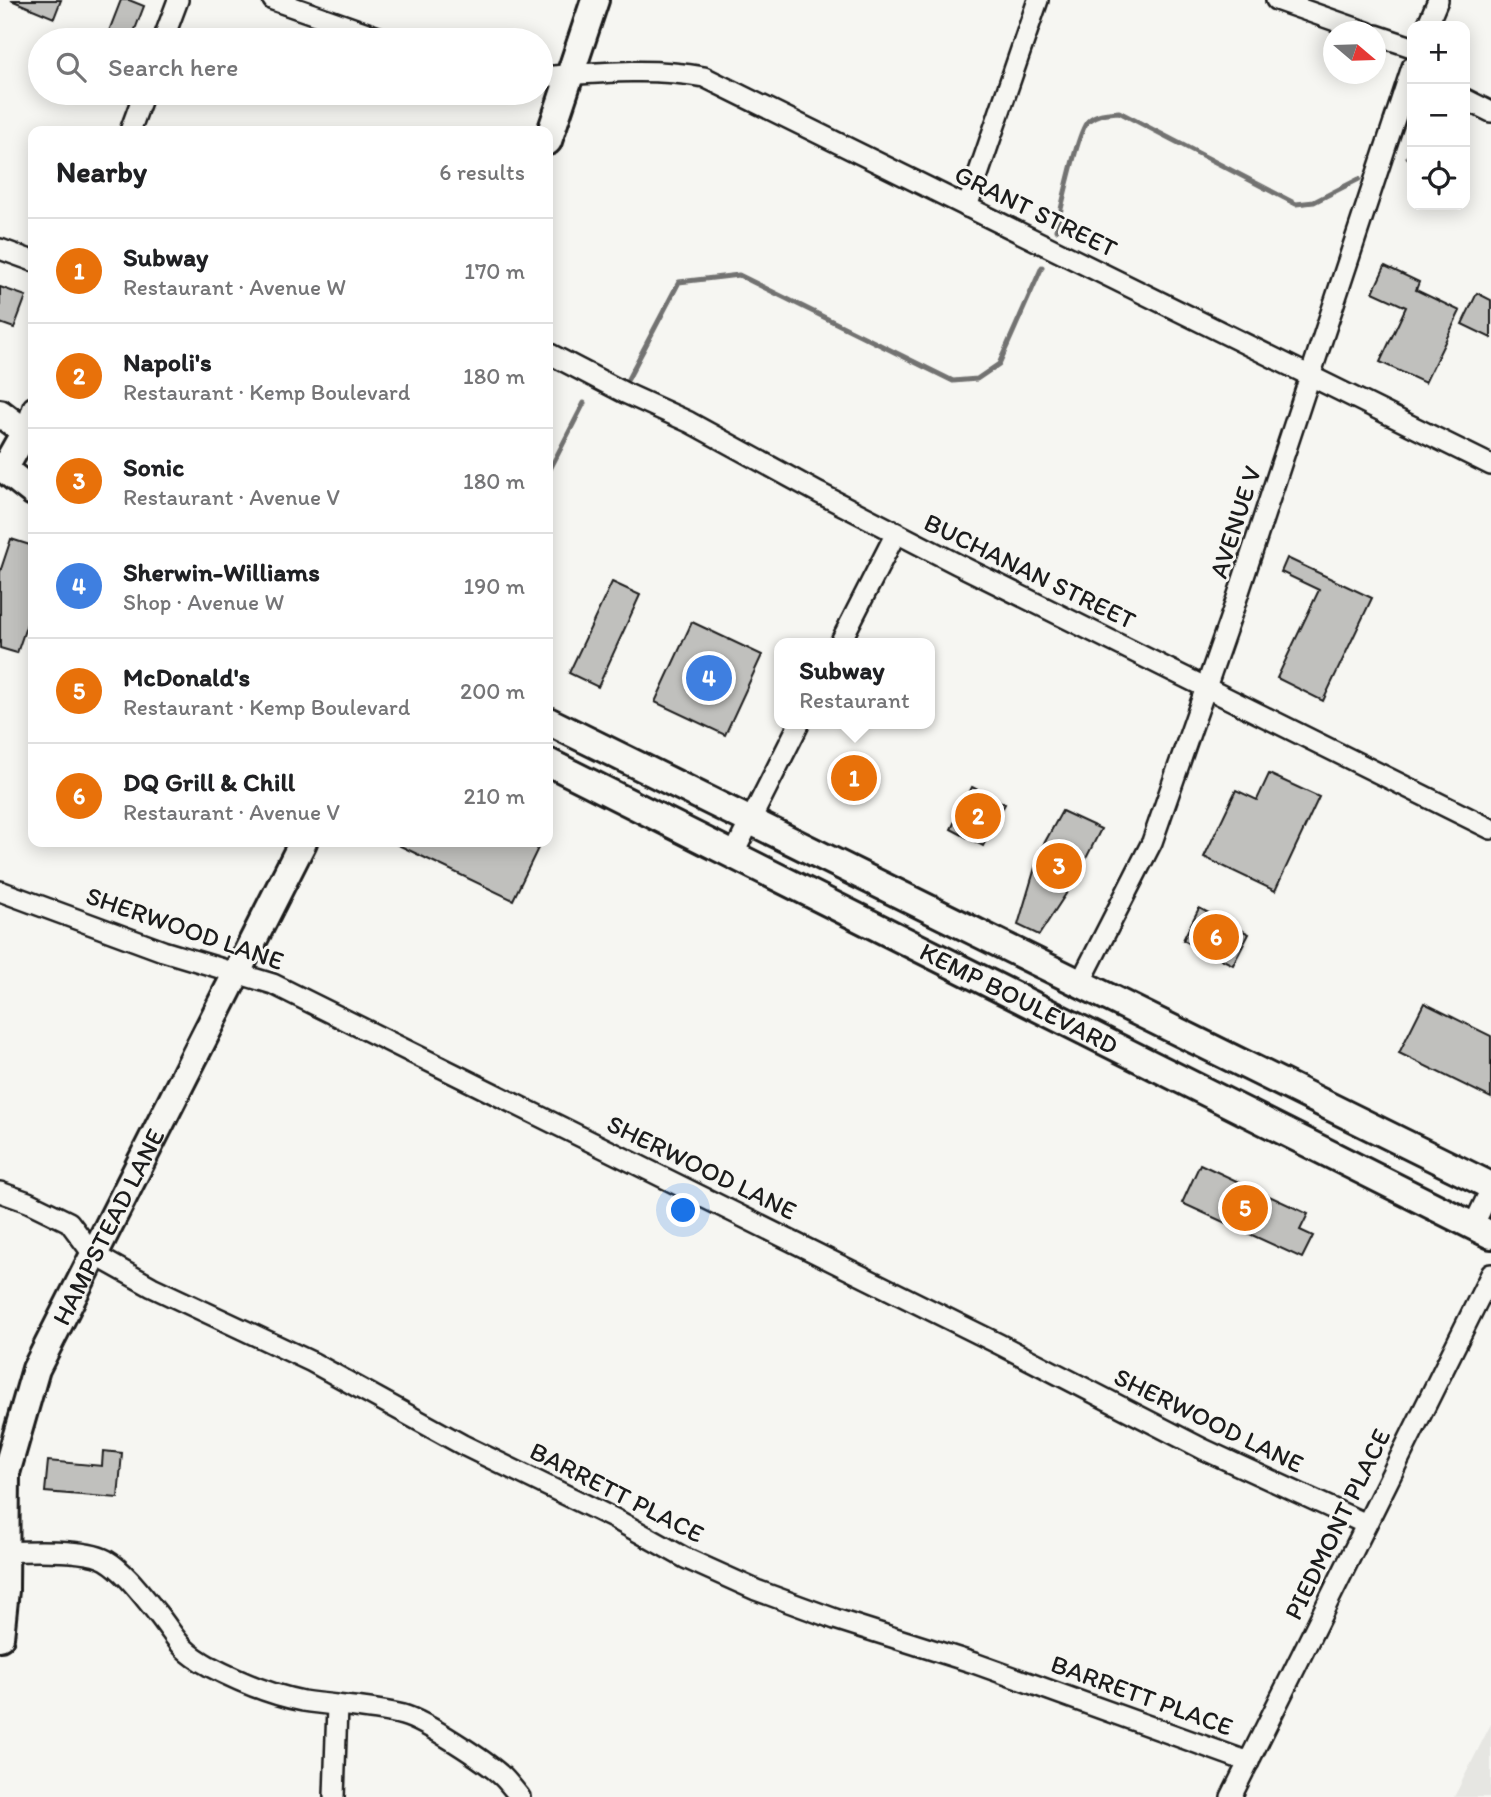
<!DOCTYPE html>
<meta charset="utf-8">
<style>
:root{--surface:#fff;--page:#f2f2f2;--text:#202124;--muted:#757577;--line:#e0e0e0;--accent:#1f6fb2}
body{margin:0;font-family:Itim,sans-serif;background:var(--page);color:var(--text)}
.controls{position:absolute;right:21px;top:21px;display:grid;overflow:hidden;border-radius:14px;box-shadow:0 4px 18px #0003}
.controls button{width:63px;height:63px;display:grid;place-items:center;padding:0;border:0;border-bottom:2px solid var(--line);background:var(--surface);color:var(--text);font:35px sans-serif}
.compass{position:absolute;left:1323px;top:21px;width:63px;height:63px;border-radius:50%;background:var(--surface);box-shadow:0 4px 18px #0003;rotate:109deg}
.you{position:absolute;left:684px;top:1211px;width:24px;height:24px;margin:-18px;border:5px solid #fff;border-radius:50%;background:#1a73e8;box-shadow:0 0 0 10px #1a73e833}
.badge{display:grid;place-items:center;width:46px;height:46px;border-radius:50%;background:var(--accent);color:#fff;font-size:23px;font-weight:700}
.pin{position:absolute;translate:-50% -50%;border:4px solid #fff;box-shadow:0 2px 7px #0006}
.popup{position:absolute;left:774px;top:638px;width:161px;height:91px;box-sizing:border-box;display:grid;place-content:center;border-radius:14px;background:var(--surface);filter:drop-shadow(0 2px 5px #0005);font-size:23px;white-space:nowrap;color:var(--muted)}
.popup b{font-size:26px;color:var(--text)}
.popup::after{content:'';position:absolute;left:50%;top:100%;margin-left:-14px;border:14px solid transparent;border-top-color:var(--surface)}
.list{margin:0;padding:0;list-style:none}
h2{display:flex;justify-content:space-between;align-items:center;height:91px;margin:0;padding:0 28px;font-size:30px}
h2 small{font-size:23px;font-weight:400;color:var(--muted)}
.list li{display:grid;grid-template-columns:46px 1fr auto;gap:21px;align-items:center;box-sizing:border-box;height:105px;padding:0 28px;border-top:2px solid var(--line)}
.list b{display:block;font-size:26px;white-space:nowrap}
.list p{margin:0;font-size:23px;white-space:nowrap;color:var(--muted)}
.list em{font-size:23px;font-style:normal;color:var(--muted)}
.icon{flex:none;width:38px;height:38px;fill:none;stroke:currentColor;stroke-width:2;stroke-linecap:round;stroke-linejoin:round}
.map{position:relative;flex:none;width:1491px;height:1797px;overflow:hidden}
.search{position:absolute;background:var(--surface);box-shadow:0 4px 18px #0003;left:28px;top:28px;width:525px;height:77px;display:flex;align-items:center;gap:18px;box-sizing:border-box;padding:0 24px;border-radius:38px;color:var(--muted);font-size:26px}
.panel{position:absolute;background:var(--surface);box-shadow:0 4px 18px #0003;left:28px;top:126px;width:525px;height:721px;border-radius:14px}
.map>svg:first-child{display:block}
.built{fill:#e6e6e2}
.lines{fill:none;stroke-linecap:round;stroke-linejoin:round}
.stream{stroke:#727271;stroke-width:5}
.building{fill:#c0c0bd;stroke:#1c1c1c;stroke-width:2}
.street-casing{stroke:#1c1c1c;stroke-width:24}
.secondary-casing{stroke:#1c1c1c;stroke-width:32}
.street{stroke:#f6f6f2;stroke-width:19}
.secondary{stroke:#f6f6f2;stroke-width:26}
.labels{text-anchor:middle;stroke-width:6;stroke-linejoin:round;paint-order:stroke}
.street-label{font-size:26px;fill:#1c1c1c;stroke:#f6f6f2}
</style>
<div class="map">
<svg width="1491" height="1797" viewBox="0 0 1491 1797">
<rect width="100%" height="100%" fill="#f6f6f2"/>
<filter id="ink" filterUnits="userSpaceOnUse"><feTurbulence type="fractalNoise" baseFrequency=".0143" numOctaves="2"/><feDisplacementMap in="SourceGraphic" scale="14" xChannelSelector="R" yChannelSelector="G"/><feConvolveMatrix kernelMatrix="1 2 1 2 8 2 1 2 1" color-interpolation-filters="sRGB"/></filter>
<g filter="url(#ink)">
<polygon class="built" points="1491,1724 1491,1797 1454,1797"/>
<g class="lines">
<g class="stream">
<polyline points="1408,157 1412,154"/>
<path d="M1056 230C1061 212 1077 131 1088 121 1097 113 1107 113 1119 112L1296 204 1314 202 1359 179"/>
<polyline points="628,379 679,282 739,275 953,381 977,379 999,364 1042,267"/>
<polyline points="548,473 584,403"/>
</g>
</g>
<g class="building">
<polygon points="11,0 61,0 54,18"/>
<polygon points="121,0 129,0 144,6 131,40 109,31"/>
<polygon points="1385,266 1419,282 1416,290 1460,311 1425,383 1380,362 1406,307 1373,292"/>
<polygon points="0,287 26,296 14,328 0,323"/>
<polygon points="1477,293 1491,300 1491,338 1462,324"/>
<polygon points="11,539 33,546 33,606 17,653 0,648 0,572"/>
<polygon points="1287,558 1372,598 1323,701 1277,678 1319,590 1281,572"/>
<polygon points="612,582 640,595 598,687 569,673"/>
<polygon points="692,622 762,655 725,735 655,702"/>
<polygon points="845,760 874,773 863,797 833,783"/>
<polygon points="1269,774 1319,797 1275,891 1204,857 1236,790 1257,800"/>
<polygon points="972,787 1005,804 983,846 951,829"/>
<polygon points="1062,811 1101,829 1075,880 1039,935 1018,925 1040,851"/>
<polygon points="392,842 541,842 513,900"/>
<polygon points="1199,908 1249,934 1233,965 1183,940"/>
<polygon points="1424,1003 1491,1036 1491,1098 1399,1053"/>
<polygon points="1200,1164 1308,1214 1300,1230 1313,1236 1302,1258 1182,1203"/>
<polygon points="103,1451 122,1453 118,1498 45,1492 48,1461 102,1466"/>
</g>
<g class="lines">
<g class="street-casing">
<g id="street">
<polyline points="273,0 387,40"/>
<polyline points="1276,0 1367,32"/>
<polyline points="1427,26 1438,0"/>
<polyline points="1376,35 1412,47"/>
<polyline points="163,40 178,0"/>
<path d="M541 77C596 73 650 67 704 77L1491 465"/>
<polyline points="1465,99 1491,112"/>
<polyline points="130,131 144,93"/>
<polyline points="967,207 1038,0"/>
<polyline points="0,249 33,261"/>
<polyline points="548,353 625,393 689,422 819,493 957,564 1491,829"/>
<polyline points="25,432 33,407"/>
<polyline points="840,643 896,533"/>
<polyline points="733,855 799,724"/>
<polyline points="0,891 163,951 273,984 999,1344 1203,1449 1366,1524"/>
<polyline points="1080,983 1152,842 1233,610 1412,67"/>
<polyline points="0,1192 28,1202 69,1222 93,1254 152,1287 312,1362 463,1445 615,1519 685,1558 756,1590 835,1619 974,1663 1249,1762"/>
<polyline points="1473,1226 1491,1189"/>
<path d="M0 1552C25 1551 85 1548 106 1560 125 1571 143 1596 157 1613 177 1638 178 1649 209 1666 238 1681 270 1695 303 1701 336 1706 371 1707 403 1715 425 1721 486 1761 503 1777 509 1783 514 1790 520 1797"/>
<polyline points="334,1797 337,1706"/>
<polyline points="1231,1797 1491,1274"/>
</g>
</g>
<g class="secondary-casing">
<g id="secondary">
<polyline points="548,141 595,0"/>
<polyline points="0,413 33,438"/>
<polyline points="0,466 33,492"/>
<polyline points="4,469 25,432"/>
<polyline points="548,721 1491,1186"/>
<path id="s1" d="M548 762 1491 1235"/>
<path id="s2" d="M0 1637 5 1590 6 1473 36 1369 303 842"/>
</g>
</g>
<use href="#street" class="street"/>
<use href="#secondary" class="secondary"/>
</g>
</g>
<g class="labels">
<g class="street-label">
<text transform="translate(1036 211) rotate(26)" y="9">GRANT STREET</text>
<text transform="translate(1235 522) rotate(-72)" y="9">AVENUE V</text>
<text transform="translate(1030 571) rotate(26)" y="9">BUCHANAN STREET</text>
<text transform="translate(185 928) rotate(19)" y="9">SHERWOOD LANE</text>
<text dy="9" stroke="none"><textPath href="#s1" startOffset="527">KEMP BOULEVARD</textPath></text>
<text transform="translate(702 1167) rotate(26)" y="9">SHERWOOD LANE</text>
<text dy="9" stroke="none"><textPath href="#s2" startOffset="432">HAMPSTEAD LANE</textPath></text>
<text transform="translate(1209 1420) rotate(26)" y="9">SHERWOOD LANE</text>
<text transform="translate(617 1492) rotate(27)" y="9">BARRETT PLACE</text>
<text transform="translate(1337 1524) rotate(-64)" y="9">PIEDMONT PLACE</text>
<text transform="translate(1142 1695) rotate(20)" y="9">BARRETT PLACE</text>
</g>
</g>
</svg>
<div class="controls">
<button>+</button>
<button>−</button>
<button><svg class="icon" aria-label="locate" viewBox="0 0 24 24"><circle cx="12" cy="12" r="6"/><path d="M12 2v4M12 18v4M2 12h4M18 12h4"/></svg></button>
</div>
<svg class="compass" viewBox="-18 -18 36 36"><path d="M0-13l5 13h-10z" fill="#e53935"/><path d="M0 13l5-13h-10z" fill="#757577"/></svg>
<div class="you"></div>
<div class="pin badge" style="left:854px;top:778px;background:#e8710a">1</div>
<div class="popup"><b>Subway</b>Restaurant</div>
<div class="pin badge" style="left:978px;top:816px;background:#e8710a">2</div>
<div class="pin badge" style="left:1059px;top:866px;background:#e8710a">3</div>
<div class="pin badge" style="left:709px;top:678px;background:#3f7fe0">4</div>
<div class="pin badge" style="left:1245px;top:1208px;background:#e8710a">5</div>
<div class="pin badge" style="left:1216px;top:937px;background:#e8710a">6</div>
<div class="search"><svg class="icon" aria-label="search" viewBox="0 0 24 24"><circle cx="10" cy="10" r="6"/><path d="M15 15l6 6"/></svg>Search here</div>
<section class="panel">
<h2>Nearby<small>6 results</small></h2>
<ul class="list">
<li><span class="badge" style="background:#e8710a">1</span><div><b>Subway</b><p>Restaurant · Avenue W</p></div><em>170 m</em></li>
<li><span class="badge" style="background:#e8710a">2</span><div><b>Napoli's</b><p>Restaurant · Kemp Boulevard</p></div><em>180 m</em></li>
<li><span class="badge" style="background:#e8710a">3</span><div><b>Sonic</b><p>Restaurant · Avenue V</p></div><em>180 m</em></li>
<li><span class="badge" style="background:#3f7fe0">4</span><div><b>Sherwin-Williams</b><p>Shop · Avenue W</p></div><em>190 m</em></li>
<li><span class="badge" style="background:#e8710a">5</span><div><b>McDonald's</b><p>Restaurant · Kemp Boulevard</p></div><em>200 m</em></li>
<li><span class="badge" style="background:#e8710a">6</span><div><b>DQ Grill &amp; Chill</b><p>Restaurant · Avenue V</p></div><em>210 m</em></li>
</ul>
</section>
</div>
